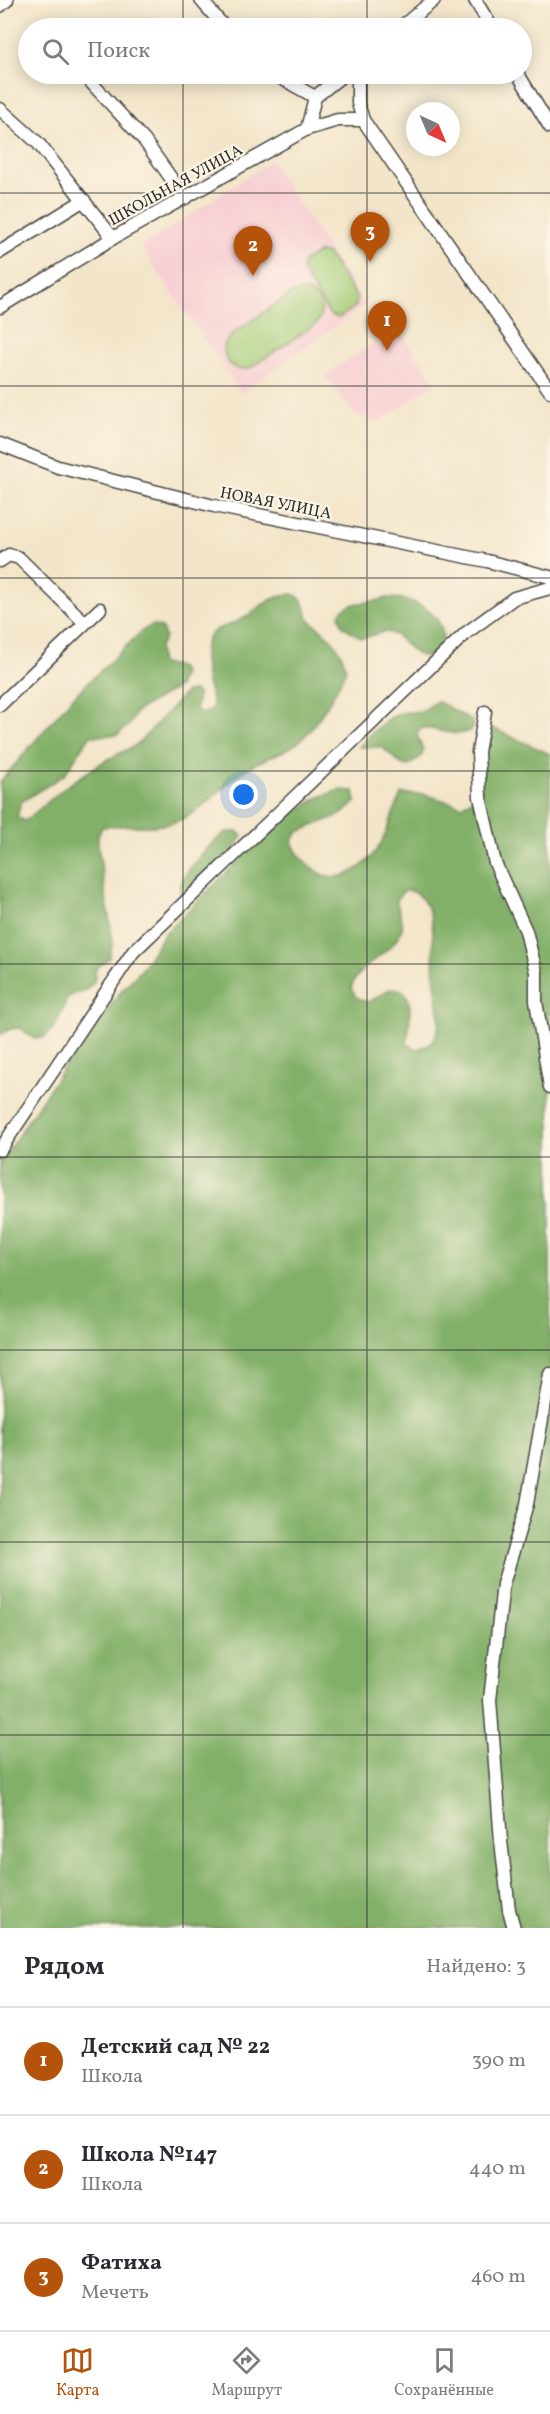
<!DOCTYPE html>
<html lang="ru">
<meta charset="utf-8">
<style>
:root{--surface:#fff;--page:#f2f2f3;--text:#2b2b33;--muted:#7c7c81;--line:#e1e1e2;--accent:#b45309}
body{margin:0;font-family:Vollkorn,serif;background:var(--page);color:var(--text)}
.compass{position:absolute;left:406px;top:102px;width:54px;height:54px;border-radius:50%;background:var(--surface);box-shadow:0 3px 15px #0003;rotate:136deg}
.you{position:absolute;left:244px;top:795px;width:21px;height:21px;margin:-15px;border:4px solid #fff;border-radius:50%;background:#1a73e8;box-shadow:0 0 0 9px #1a73e833}
.badge{display:grid;place-items:center;width:39px;height:39px;border-radius:50%;background:var(--accent);color:#fff;font-size:20px;font-weight:700}
.pin{position:absolute;translate:-50% -50px;filter:drop-shadow(0 2px 3px #0008)}
.pin::after{content:'';position:absolute;top:32px;width:21px;height:18px;background:inherit;clip-path:polygon(0 0,100% 0,50% 100%)}
.list{margin:0;padding:0;list-style:none}
h2{display:flex;justify-content:space-between;align-items:center;height:78px;margin:0;padding:0 24px;font-size:26px}
h2 small{font-size:20px;font-weight:400;color:var(--muted)}
.list li{display:grid;grid-template-columns:39px 1fr auto;gap:18px;align-items:center;box-sizing:border-box;height:108px;padding:0 24px;border-top:2px solid var(--line)}
.list b{display:block;font-size:22px;white-space:nowrap}
.list p{margin:0;font-size:20px;white-space:nowrap;color:var(--muted)}
.list em{font-size:20px;font-style:normal;color:var(--muted)}
.icon{flex:none;width:33px;height:33px;fill:none;stroke:currentColor;stroke-width:2;stroke-linecap:round;stroke-linejoin:round}
.map{position:relative;flex:none;width:550px;height:1928px;overflow:hidden}
.search{position:absolute;background:var(--surface);box-shadow:0 3px 15px #0003;left:18px;right:18px;top:18px;height:66px;display:flex;align-items:center;gap:15px;box-sizing:border-box;padding:0 21px;border-radius:33px;color:var(--muted);font-size:22px}
.sheet{height:402px;background:var(--surface)}
nav{display:flex;justify-content:space-around;align-items:center;box-sizing:border-box;height:84px;border-top:2px solid var(--line);background:var(--surface);font-size:16px;color:var(--muted)}
nav a{display:grid;justify-items:center;gap:3px}
nav .on{color:var(--accent)}
.map>svg:first-child{display:block}
.built{fill:#f7cfd3}
.green{fill:#a3cc77;stroke:#677c51;stroke-width:1.5}
.forest{fill:#82b068;stroke:#566e4a;stroke-width:1.5;fill-rule:evenodd}
.lines{fill:none;stroke-linecap:round;stroke-linejoin:round}
.minor-casing{stroke:#494743;stroke-width:15}
.minor{stroke:#fff;stroke-width:12}
.grid{fill:none;stroke:#2b2b2b;stroke-width:1.5;stroke-opacity:0.55}
.labels{text-anchor:middle;stroke-width:4.5;stroke-linejoin:round;paint-order:stroke}
.street-label{font-size:16px;fill:#2b2b2b;stroke:#fcf5e5}
</style>
<div class="map">
<svg width="550" height="1928" viewBox="0 0 550 1928">
<rect width="100%" height="100%" fill="#fcf5e5"/>
<filter id="ink" filterUnits="userSpaceOnUse"><feTurbulence type="fractalNoise" baseFrequency=".0167" numOctaves="2"/><feDisplacementMap in="SourceGraphic" scale="12" xChannelSelector="R" yChannelSelector="G"/><feConvolveMatrix kernelMatrix="1 2 1 2 8 2 1 2 1" color-interpolation-filters="sRGB"/></filter>
<filter id="wash" filterUnits="userSpaceOnUse"><feTurbulence type="fractalNoise" baseFrequency=".008" numOctaves="4" result="noise"/><feDisplacementMap in="SourceGraphic" scale="24" xChannelSelector="R" yChannelSelector="G"/><feGaussianBlur stdDeviation="1.35" result="paint"/><feColorMatrix in="noise" values="0 0 0 0 0 0 0 0 0 0 0 0 0 0 0 0 0 1.4 0 .05"/><feComposite in="paint" operator="in"/></filter>
<g filter="url(#wash)">
<rect width="100%" height="100%" fill="#f3e5c9"/>
<g class="built">
<polygon points="271,161 365,305 241,393 141,247"/>
<polygon points="397,328 436,383 379,422 354,415 325,375"/>
</g>
<g class="green">
<polygon points="319,252 328,254 357,298 356,306 339,318 330,315 302,271 303,262"/>
<path d="M302 291C320 293 327 310 316 324L250 368C236 372 226 365 224 350L225 343 232 334 291 294Z"/>
</g>
<g class="forest">
<path d="M293 594C303 598 307 608 307 618 326 633 341 644 346 669 337 691 312 736 291 747 274 757 253 762 238 775 218 791 201 813 175 822 151 830 127 823 102 827L98 836V846L113 942 109 958 96 969 94 982 87 989 68 997 55 1027 43 1038H33L20 1028 10 1029 0 1035V782L72 698 143 630 153 625 162 628 165 637 159 648 161 664C170 665 178 664 183 672L178 687 137 711 129 725 117 735 90 736 64 775 21 802 17 817 25 821 68 785 103 762 138 744 186 692 195 691 198 694 196 709 200 713C222 715 209 692 207 682 205 674 203 654 205 646 211 625 225 629 240 620 259 610 267 596 293 594Z"/>
<path d="M387 598C412 597 444 612 443 641L431 657C406 657 405 633 385 632 377 632 370 638 361 638L343 626 339 616C343 600 372 604 387 598Z"/>
<path d="M437 701 471 720 473 727 470 731C453 738 438 728 421 728L417 735 423 750 422 756 408 766 401 764 382 747H359L371 733 386 720 401 713 422 711Z"/>
<path d="M492 728 550 754V1928H0V1163L72 1055 85 1042 121 991 141 970 164 934 274 826 317 798 339 790 354 791 356 802 342 814 298 832 292 841C296 855 306 864 318 872 342 887 371 863 382 841 390 826 393 809 402 794H423L462 806 481 791 484 746ZM407 890C442 899 431 951 434 976 437 1001 451 1045 415 1049L407 1043C408 1030 419 984 391 989 381 991 376 1001 366 1002L356 997 351 988C359 962 394 955 402 928 404 918 397 910 397 900L402 892Z"/>
<path d="M227 832H238L242 836 234 850 185 894 180 893C177 875 213 841 227 832Z"/>
</g>
</g>
<g filter="url(#ink)">
<g class="lines">
<g class="minor-casing">
<g id="minor">
<polyline points="201,0 225,28"/>
<polyline points="475,0 492,28"/>
<polyline points="0,6 7,0"/>
<polyline points="400,28 434,0"/>
<polyline points="274,74 315,97"/>
<polyline points="358,74 358,103 363,120 550,391"/>
<polyline points="518,74 550,127"/>
<polyline points="87,78 144,140 185,198"/>
<polyline points="0,109 38,143 113,238"/>
<polyline points="307,129 338,120 363,120"/>
<polyline points="0,252 84,200"/>
<polyline points="0,307 113,238 307,129 315,97 344,74"/>
<polyline points="0,444 58,467 214,506 487,561 550,577"/>
<polyline points="0,561 9,555 19,558 85,623"/>
<polyline points="0,705 100,609"/>
<polyline points="485,712 478,752 480,797 495,863 526,931 536,972 536,1001 550,1087"/>
<polyline points="0,1150 133,952 466,633 514,598 550,588"/>
<polyline points="514,1928 509,1910 501,1841 490,1700 503,1584 527,1504 550,1374"/>
</g>
</g>
<use href="#minor" class="minor"/>
</g>
</g>
<path class="grid" d="M183 0V28M367 0V28M183 74V1928M367 74V1928M0 193H550M0 386H550M0 578H550M0 771H550M0 964H550M0 1157H550M0 1350H550M0 1542H550M0 1735H550"/>
<g class="labels">
<g class="street-label">
<text transform="translate(175 184) rotate(-29)" y="6">ШКОЛЬНАЯ УЛИЦА</text>
<text transform="translate(276 502) rotate(11)" y="6">НОВАЯ УЛИЦА</text>
</g>
</g>
</svg>
<svg class="compass" viewBox="-18 -18 36 36"><path d="M0-13l5 13h-10z" fill="#e53935"/><path d="M0 13l5-13h-10z" fill="#7c7c81"/></svg>
<div class="you"></div>
<div class="pin badge" style="left:387px;top:351px">1</div>
<div class="pin badge" style="left:253px;top:276px">2</div>
<div class="pin badge" style="left:370px;top:262px">3</div>
<div class="search"><svg class="icon" aria-label="search" viewBox="0 0 24 24"><circle cx="10" cy="10" r="6"/><path d="M15 15l6 6"/></svg>Поиск</div>
</div>
<section class="sheet">
<h2>Рядом<small>Найдено: 3</small></h2>
<ul class="list">
<li><span class="badge">1</span><div><b>Детский сад № 22</b><p>Школа</p></div><em>390 m</em></li>
<li><span class="badge">2</span><div><b>Школа №147</b><p>Школа</p></div><em>440 m</em></li>
<li><span class="badge">3</span><div><b>Фатиха</b><p>Мечеть</p></div><em>460 m</em></li>
</ul>
</section>
<nav>
<a class="on"><svg class="icon" aria-label="map" viewBox="0 0 24 24"><path d="M3 6l6-2 6 2 6-2v14l-6 2-6-2-6 2zM9 4v14M15 6v14"/></svg>Карта</a>
<a><svg class="icon" aria-label="directions" viewBox="0 0 24 24"><path d="M12 3l9 9-9 9-9-9zM9 14v-3h6M13 9l2 2-2 2"/></svg>Маршрут</a>
<a><svg class="icon" aria-label="saved" viewBox="0 0 24 24"><path d="M7 4h10v16l-5-4-5 4z"/></svg>Сохранённые</a>
</nav>
